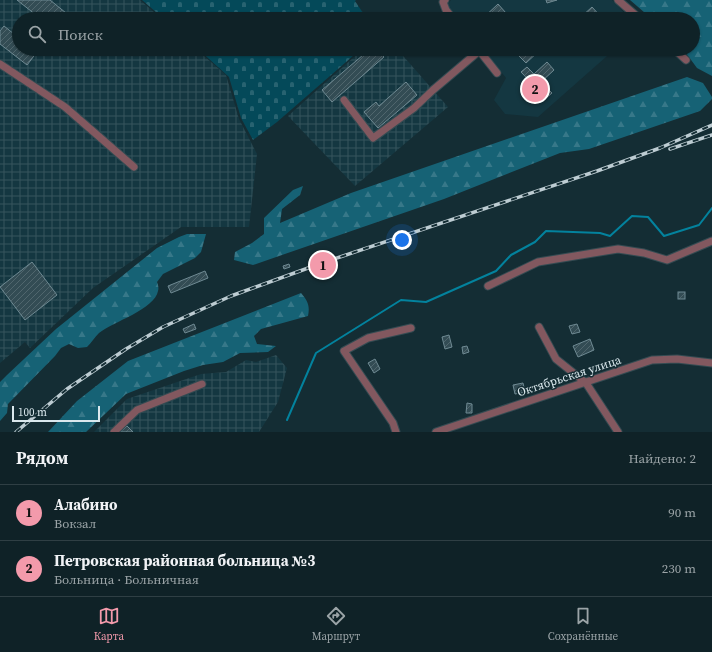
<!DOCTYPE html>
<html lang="ru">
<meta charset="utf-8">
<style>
:root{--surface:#0f2227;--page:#182a2f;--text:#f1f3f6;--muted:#9ba4a7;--line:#2f3f44;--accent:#f39aab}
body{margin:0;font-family:"Source Serif 4",serif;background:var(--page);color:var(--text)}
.scale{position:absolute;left:12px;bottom:10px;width:88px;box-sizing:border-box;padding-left:4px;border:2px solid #dae8ed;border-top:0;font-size:11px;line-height:14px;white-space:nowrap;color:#dae8ed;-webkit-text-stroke:3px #142d34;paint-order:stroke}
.you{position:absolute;left:402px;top:240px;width:14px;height:14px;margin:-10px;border:3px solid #fff;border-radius:50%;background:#1a73e8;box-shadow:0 0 0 6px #1a73e833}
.badge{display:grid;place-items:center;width:26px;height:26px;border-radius:50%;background:var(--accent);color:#111;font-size:13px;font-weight:700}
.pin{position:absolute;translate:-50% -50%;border:2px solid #fff;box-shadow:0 1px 4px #0006}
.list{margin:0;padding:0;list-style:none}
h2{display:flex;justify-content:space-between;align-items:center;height:52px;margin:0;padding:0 16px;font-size:17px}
h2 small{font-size:13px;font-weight:400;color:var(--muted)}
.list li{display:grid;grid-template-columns:26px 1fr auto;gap:12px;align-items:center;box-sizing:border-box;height:56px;padding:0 16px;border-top:1px solid var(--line)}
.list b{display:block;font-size:15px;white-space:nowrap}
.list p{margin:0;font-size:13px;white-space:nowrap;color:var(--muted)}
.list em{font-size:13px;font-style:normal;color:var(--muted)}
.icon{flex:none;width:22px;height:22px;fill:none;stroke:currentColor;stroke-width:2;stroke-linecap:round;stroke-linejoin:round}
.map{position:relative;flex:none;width:712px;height:432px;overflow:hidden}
.search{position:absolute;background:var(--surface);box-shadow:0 1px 3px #0004;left:12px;right:12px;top:12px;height:44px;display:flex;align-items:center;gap:10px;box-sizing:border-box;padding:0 14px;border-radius:22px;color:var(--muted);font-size:15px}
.sheet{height:164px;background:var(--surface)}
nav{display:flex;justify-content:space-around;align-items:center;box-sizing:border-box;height:56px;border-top:1px solid var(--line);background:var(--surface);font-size:11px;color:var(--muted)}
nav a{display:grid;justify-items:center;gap:2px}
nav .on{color:var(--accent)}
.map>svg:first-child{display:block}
.built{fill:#143741}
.industrial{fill:url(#industrial-grid)}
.forest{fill:url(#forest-firs)}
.cemetery{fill:url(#cemetery-stones)}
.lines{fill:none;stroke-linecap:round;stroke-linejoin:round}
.stream{stroke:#03829d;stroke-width:2}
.building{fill:url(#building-hatch);stroke:#6f8a93}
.minor-casing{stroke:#344b52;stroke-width:9}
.minor{stroke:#82585f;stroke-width:7}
.rail-casing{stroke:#bdccd2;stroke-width:3.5}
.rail{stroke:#142d34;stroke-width:2;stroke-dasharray:6;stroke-linecap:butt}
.labels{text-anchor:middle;stroke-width:3;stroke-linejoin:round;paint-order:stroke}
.street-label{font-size:12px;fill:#dae8ed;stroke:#142d34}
</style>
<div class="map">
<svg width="712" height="432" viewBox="0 0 712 432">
<defs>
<pattern id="industrial-grid" width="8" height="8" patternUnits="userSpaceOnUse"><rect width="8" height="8" fill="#143741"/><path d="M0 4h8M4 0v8" fill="none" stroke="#36545d"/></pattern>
<pattern id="forest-firs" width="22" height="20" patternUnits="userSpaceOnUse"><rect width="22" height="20" fill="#166275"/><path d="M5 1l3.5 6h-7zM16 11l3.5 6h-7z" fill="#377889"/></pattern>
<pattern id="cemetery-stones" width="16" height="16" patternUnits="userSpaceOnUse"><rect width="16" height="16" fill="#044959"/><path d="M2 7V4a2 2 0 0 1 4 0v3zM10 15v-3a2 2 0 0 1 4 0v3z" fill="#286371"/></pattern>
<pattern id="building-hatch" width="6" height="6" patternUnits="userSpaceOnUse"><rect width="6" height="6" fill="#334c54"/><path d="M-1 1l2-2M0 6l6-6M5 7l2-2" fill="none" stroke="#50666d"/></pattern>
</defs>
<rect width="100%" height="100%" fill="#142d34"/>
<g class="built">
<polygon points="451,0 612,0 630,19 458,19 447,5"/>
<polygon points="483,49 615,49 538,117 505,114 494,100 506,78"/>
</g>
<g class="industrial">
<polygon points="0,0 140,0 162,19 19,19 19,49 196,49 226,75 239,119 257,154 249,227 181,227 93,288 30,348 25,342 0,363"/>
<polygon points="363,49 397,49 448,107 355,186 288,116"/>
<polygon points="276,355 287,368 278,402 259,432 94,432 127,399 201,374 226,372 246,360 256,362"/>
</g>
<g class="forest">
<polygon points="630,0 712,0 712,76 697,68 683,49 693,49 693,19 652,19"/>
<polygon points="687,77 703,83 712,97 712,99 700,111 589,149 560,153 444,199 253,265 234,260 235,252 252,243 264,234 264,218 293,190 303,186 300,195 282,209 280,223 351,193"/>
<path d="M187 234H206L201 252 195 258 163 274 157 282C158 284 159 288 158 291 155 309 113 322 99 333 95 337 91 343 87 347L78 348 69 344 61 348 55 356 8 404 7 413 0 421V382L7 375 56 329 157 248 179 237Z"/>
<path d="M301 293C308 301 310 306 308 316L261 329 254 336 257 344 276 346 268 352 240 353 223 362 203 365 184 371 126 394 86 432H48L77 401 128 361Z"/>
</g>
<g class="cemetery">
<polygon points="142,0 356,0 355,1 367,19 164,19"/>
<polygon points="198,49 361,49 277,122 253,140 241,118 229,77"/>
</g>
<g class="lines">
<polyline class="stream" points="287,420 316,353 401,300 426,302 496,271 511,255 535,242 546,231 600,233 610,236 632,216 648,217 664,236 699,225 712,208"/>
</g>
<g class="building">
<polygon points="17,0 50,0 66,13 62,19 41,19"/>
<polygon points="546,0 557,0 547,3"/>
<polygon points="498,4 506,13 500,19 482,19"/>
<polygon points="592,7 602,18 600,19 582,19 581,17"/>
<polygon points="526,14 531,19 521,19"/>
<polygon points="4,26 19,38 19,49 33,49 37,52 27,65 0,44 0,31"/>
<polygon points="370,49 376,49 384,57 332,102 322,90"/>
<polygon points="524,49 537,49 539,51 526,63 518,55"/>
<polygon points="547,62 554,70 541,82 552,93 546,98 521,72 527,67 534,74"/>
<polygon points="406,82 417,95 378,128 364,112 376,102 379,106"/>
<polygon points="32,262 57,295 25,320 0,287"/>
<polygon points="289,264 290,267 284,269 283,266"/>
<polygon points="205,271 208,278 171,293 168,286"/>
<rect x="678" y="292" width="7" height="7"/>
<polygon points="194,324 196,329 185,333 183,329"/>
<polygon points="577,324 580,332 572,334 569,326"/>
<polygon points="449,335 452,347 445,349 442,337"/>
<polygon points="590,339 594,350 578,357 573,346"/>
<polygon points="467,346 469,352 463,354 462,347"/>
<polygon points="375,359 380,369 374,373 368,363"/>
<polygon points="523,383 525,392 515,394 513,385"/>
<polygon points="467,403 472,404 472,413 466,413"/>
<polygon points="127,426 133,432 120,432"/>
</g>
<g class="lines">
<g class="minor-casing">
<g id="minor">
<polyline points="445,0 443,2 446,10 453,19"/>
<polyline points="618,0 640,19"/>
<polyline points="478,49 497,73"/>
<polyline points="674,49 686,60"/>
<polyline points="0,64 65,107 134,167"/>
<polyline points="344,100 373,138 414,108 433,90 479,51"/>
<polyline points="488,286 538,262 618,249 644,253 667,260 712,241"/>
<polyline points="539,327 556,359 586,383 618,432"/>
<polyline points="114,432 137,410 202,384"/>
<polyline points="396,432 393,423 344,351 368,338 411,328"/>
<polyline points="436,432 652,360 677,359 712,363"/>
</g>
</g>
<use href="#minor" class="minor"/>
<g class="rail-casing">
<g id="rail">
<polyline points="670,149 712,135"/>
<polyline points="16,432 67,389 126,349 163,327 231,296 322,263 597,171 660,148 712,125"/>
</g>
</g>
<use href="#rail" class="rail"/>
</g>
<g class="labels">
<g class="street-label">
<text transform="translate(569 376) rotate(-18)" y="4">Октябрьская улица</text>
</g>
</g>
</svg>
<div class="scale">100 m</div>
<div class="you"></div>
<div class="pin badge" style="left:323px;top:265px">1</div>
<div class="pin badge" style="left:535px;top:89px">2</div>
<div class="search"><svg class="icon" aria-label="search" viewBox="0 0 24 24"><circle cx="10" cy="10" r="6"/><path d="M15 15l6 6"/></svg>Поиск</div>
</div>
<section class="sheet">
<h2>Рядом<small>Найдено: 2</small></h2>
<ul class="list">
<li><span class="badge">1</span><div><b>Алабино</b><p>Вокзал</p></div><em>90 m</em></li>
<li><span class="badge">2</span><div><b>Петровская районная больница №3</b><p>Больница · Больничная</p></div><em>230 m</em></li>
</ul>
</section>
<nav>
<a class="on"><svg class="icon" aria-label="map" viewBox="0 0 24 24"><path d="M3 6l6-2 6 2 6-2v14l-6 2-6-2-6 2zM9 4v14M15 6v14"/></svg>Карта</a>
<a><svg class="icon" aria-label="directions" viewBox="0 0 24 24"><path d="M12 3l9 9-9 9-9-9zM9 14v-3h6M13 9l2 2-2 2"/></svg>Маршрут</a>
<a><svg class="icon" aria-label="saved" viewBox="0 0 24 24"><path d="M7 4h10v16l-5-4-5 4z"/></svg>Сохранённые</a>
</nav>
